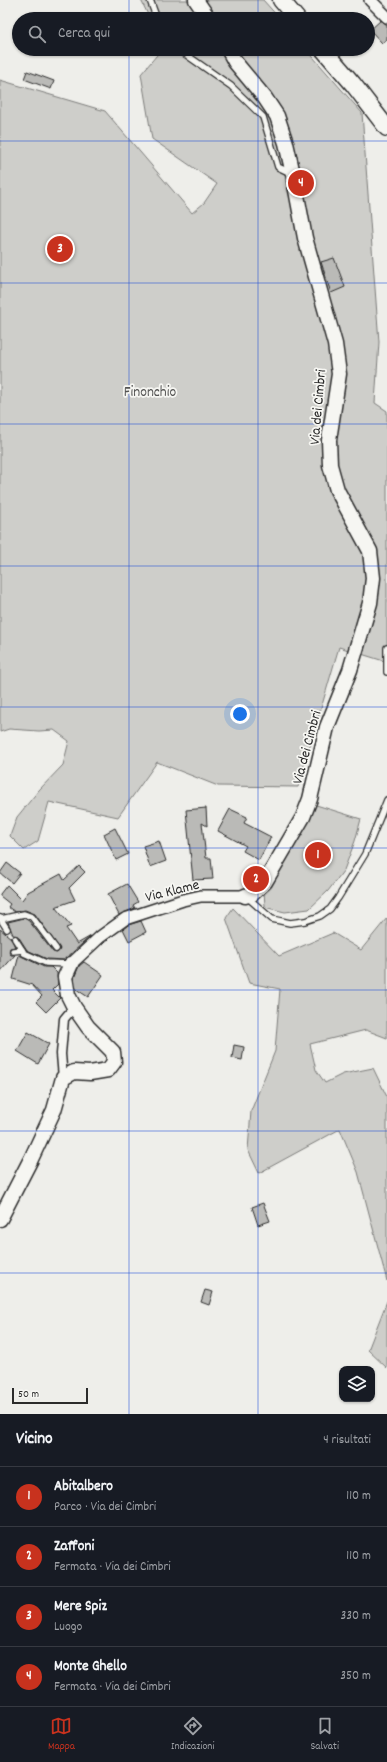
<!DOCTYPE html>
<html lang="it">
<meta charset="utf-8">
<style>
:root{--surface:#171b24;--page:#242831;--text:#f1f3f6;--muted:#9ea1a6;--line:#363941;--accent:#c8321e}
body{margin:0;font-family:Dekko,sans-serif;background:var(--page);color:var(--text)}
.controls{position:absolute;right:12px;bottom:12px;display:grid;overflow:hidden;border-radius:8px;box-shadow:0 1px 3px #0004}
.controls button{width:36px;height:36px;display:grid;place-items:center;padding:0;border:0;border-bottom:1px solid var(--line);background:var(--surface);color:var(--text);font:20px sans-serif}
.scale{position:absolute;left:12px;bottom:10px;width:76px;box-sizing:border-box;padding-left:4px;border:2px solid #2b2b2b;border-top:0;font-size:11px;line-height:14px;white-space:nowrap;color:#2b2b2b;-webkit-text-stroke:3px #f6f6f2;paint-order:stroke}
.you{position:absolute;left:240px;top:714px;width:14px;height:14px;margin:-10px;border:3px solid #fff;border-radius:50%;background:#1a73e8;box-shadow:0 0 0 6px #1a73e833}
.badge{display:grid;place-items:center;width:26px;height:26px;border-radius:50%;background:var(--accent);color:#fff;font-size:13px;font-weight:700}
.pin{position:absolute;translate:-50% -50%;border:2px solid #fff;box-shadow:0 1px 4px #0006}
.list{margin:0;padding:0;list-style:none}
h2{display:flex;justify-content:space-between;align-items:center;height:52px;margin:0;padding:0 16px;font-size:17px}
h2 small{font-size:13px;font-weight:400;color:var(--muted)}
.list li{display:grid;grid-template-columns:26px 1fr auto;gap:12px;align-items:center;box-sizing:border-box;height:60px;padding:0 16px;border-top:1px solid var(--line)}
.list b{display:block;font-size:15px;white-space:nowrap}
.list p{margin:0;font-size:13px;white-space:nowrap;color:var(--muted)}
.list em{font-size:13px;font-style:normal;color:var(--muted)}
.icon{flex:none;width:22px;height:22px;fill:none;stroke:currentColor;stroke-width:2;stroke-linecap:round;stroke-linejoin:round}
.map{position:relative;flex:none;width:387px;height:1414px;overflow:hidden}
.search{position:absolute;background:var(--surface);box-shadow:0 1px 3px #0004;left:12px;right:12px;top:12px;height:44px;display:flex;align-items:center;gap:10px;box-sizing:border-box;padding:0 14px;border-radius:22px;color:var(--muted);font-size:15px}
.sheet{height:292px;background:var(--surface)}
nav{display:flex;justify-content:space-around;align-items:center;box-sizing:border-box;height:56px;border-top:1px solid var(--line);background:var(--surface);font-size:11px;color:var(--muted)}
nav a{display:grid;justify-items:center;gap:2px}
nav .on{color:var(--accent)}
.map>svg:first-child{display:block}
.green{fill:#cececa;stroke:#7c7c7a}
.building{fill:#babab7;stroke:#2b2b2b}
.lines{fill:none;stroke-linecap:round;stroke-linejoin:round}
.service-casing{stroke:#2b2b2b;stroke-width:8}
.pedestrian-casing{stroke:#2b2b2b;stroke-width:11}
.minor-casing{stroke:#2b2b2b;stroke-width:14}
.tertiary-casing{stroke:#2b2b2b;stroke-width:17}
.secondary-casing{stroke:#2b2b2b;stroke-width:19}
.service{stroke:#f6f6f2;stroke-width:5.5}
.pedestrian{stroke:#f6f6f2;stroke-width:8}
.minor{stroke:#f6f6f2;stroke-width:11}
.tertiary{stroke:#f6f6f2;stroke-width:14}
.secondary{stroke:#f6f6f2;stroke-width:16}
.grid{fill:none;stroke:#1d4ed8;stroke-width:1;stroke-opacity:0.55}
.labels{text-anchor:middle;stroke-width:3.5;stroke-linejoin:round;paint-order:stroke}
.park-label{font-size:15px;fill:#545453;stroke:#f6f6f2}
.street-label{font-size:15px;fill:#2b2b2b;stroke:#f6f6f2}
</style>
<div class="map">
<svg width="387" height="1414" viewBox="0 0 387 1414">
<rect width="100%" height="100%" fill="#eeeeea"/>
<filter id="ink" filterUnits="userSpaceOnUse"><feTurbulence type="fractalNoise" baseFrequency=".025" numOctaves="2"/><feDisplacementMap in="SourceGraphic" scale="8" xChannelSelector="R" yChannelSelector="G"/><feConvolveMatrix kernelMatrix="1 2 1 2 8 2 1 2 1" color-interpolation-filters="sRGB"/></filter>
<g filter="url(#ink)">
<g class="green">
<polygon points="141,0 263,0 280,19 150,19"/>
<polygon points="162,49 306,49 362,113 379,342 375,403 387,411 387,662 339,647 298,787 218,786 157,762 118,817 49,802 38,841 24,850 10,836 17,817 39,790 63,765 69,741 54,730 39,731 9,729 0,732 0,80 105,111 192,213 204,203 217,184 152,139 141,74"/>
<polygon points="313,804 361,819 355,841 344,870 328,891 309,909 285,912 268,908 265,906 264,891"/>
<polygon points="233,908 279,956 333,933 361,950 387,918 387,1038 366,1030 310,1044 316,1070 325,1083 343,1074 373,1068 387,1097 387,1281 358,1172 340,1129 259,1173 248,1150 251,1111 275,1051 280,989 249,983 226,918"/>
<polygon points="387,1301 387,1368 368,1350"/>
</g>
<g class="building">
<polygon points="381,20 387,25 387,39 382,43 370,30"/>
<polygon points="27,71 54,81 51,89 24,79"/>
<polygon points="334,258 345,287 331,293 321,262"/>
<polygon points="206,808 207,826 202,823 206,858 211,858 213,879 193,880 186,810"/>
<polygon points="230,809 247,817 244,823 271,837 259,860 243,851 246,846 218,831"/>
<polygon points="115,828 128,854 116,860 104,834"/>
<polygon points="159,841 166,861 150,867 143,846"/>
<polygon points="7,863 20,873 12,883 0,873"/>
<polygon points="79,866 85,872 69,888 75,900 55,907 71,926 66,928 77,944 91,936 64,960 47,959 27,950 18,936 13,935 8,922 24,918 29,921 53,952 57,953 60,949 35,914 25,910 15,912 8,907 10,904 0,896 0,894 7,885 22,900 28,892 61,874 64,880"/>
<polygon points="127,884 138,902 133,905 135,908 119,915 108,894"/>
<polygon points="141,921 146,932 129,941 123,929 128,925"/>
<polygon points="0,929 11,938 15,947 10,948 9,952 11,955 15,955 0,972"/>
<polygon points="19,955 44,967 51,967 57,973 58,984 52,990 60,998 46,1012 36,1002 42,996 32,985 13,979"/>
<polygon points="84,962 103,975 88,997 76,989 74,978 79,966"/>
<polygon points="28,1032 49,1044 38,1064 17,1051"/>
<polygon points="234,1045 244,1047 242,1060 232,1058"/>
<polygon points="263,1203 270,1221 258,1225 252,1207"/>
<polygon points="205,1290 213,1292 209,1305 201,1302"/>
</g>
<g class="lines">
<g class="service-casing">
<g id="service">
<polyline points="150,0 157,19"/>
<polyline points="178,49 231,86 263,117 278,167 291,173"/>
<polyline points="387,648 387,672"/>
<polyline points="247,897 272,919 290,923 305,921 320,916 330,909 338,898 365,854 387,800"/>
<polyline points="0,918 7,929"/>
<polyline points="1,919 24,914 32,917 56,949"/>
<polyline points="15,939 24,953 46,963 69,964"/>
<polyline points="13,951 22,950"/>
</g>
</g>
<g class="pedestrian-casing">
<polyline id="pedestrian" points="63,1078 61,1054 64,1019 74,1007"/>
</g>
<g class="minor-casing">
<g id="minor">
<polyline points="370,0 387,17"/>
<polyline points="71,964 100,937 125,919 183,900 201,896 245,896"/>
</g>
</g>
<g class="tertiary-casing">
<g id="tertiary">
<polyline points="196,0 209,19"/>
<polyline points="228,49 235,62 265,98 277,116 286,143 293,174 305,238 335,344 339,374 329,440 330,465 337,490 370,551 373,578 370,603 350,670 327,727 310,799 303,817 265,882 252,894 245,896"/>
<polyline points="0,1219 31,1159 54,1110 63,1078 74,1072 90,1073 108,1070 114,1062 113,1052 88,1027 74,1007 68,995 65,977 71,964"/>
</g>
</g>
<g class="secondary-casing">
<g id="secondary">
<polyline points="281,0 297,19"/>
<polyline points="323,49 353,84 387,128"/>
</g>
</g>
<use href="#service" class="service"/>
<use href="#pedestrian" class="pedestrian"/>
<use href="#minor" class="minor"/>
<use href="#tertiary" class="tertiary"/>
<use href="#secondary" class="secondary"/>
</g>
</g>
<path class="grid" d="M129 0V19M258 0V19M129 49V1414M258 49V1414M0 141H387M0 283H387M0 424H387M0 566H387M0 707H387M0 848H387M0 990H387M0 1131H387M0 1273H387"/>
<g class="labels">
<g class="park-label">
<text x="150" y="396">Finonchio</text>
</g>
<g class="street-label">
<text transform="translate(317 407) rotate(-85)" y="5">Via dei Cimbri</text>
<text transform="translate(306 747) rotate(-75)" y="5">Via dei Cimbri</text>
<text transform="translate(172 890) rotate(-14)" y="5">Via Klame</text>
</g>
</g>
</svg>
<div class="controls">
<button><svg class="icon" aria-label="layers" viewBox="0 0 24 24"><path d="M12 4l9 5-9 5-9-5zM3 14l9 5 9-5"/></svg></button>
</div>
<div class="scale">50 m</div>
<div class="you"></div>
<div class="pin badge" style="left:318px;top:855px">1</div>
<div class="pin badge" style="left:256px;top:879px">2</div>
<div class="pin badge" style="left:60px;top:249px">3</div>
<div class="pin badge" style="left:301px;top:183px">4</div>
<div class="search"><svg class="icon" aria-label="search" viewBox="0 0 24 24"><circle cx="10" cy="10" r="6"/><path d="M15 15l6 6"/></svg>Cerca qui</div>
</div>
<section class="sheet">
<h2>Vicino<small>4 risultati</small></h2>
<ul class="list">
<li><span class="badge">1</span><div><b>Abitalbero</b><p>Parco · Via dei Cimbri</p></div><em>110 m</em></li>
<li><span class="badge">2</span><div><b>Zaffoni</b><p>Fermata · Via dei Cimbri</p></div><em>110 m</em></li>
<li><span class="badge">3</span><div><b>Mere Spiz</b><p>Luogo</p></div><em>330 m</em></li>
<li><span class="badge">4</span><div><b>Monte Ghello</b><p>Fermata · Via dei Cimbri</p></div><em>350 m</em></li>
</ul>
</section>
<nav>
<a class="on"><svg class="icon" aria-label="map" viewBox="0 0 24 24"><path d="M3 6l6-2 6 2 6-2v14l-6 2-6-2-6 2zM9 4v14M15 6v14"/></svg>Mappa</a>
<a><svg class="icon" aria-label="directions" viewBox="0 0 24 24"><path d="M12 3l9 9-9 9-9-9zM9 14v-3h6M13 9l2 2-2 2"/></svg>Indicazioni</a>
<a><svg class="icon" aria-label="saved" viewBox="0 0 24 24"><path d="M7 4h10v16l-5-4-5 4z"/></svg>Salvati</a>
</nav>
